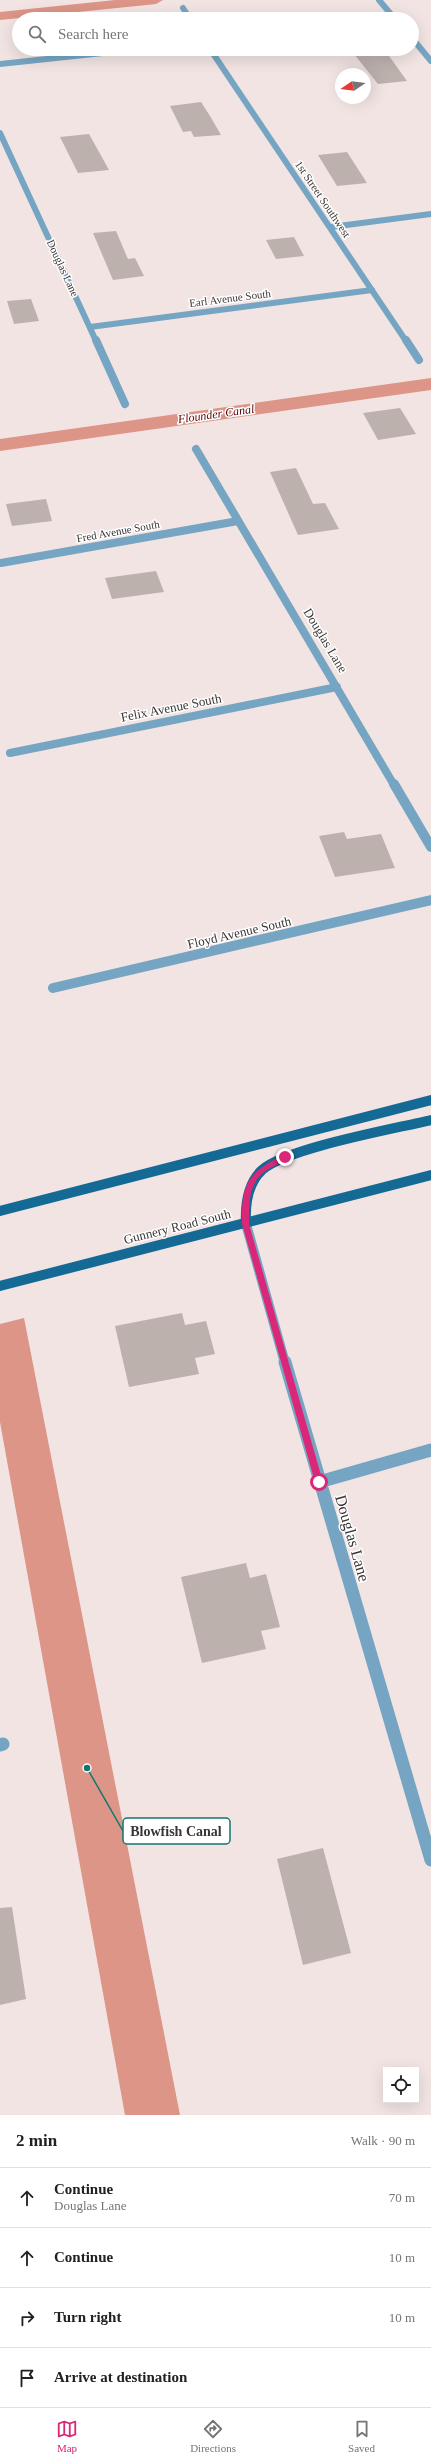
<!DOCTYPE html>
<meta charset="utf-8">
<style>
:root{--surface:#fff;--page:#f6f6f6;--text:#202124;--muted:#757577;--line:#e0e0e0;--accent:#db2777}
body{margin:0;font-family:Georgia,serif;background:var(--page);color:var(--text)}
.controls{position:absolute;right:12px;bottom:12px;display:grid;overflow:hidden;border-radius:0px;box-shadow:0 4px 16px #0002}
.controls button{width:36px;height:36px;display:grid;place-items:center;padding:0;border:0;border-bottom:1px solid var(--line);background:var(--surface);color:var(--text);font:20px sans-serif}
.compass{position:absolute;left:335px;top:68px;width:36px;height:36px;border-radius:50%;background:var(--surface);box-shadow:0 4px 16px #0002;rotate:257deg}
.stop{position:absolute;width:12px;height:12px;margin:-9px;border:3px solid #db2777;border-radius:50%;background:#fff}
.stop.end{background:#db2777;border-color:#fff;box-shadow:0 1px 4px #0008}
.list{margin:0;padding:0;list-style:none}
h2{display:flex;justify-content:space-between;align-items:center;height:52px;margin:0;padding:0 16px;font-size:17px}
h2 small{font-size:13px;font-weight:400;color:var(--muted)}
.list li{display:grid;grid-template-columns:26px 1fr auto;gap:12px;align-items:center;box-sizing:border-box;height:60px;padding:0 16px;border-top:1px solid var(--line)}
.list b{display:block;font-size:15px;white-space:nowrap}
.list p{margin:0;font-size:13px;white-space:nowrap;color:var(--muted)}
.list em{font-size:13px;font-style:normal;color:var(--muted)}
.icon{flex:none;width:22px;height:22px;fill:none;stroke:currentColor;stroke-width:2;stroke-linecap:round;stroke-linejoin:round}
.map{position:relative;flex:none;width:431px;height:2115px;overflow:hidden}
.search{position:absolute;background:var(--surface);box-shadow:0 4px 16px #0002;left:12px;right:12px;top:12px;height:44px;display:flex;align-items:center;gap:10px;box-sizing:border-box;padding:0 14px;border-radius:22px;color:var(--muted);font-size:15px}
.sheet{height:292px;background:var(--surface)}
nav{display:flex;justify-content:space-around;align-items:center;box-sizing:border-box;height:56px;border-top:1px solid var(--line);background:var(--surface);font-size:11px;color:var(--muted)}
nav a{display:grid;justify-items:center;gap:2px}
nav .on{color:var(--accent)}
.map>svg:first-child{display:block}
.water{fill:#dc9587}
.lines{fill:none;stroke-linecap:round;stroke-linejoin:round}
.canal{fill:#dc9587;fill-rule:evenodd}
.building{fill:#bdb1ae}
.minor-far3{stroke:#76a5c3;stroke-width:6}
.minor-far2{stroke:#76a5c3;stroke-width:8}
.minor-far1{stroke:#76a5c3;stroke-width:10}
.minor{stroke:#76a5c3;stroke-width:13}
.major{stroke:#146a94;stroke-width:10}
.route{fill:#db2777}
.labels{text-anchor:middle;stroke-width:3;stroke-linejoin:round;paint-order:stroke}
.far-street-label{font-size:11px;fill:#3a3534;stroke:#fff}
.far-water-label{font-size:12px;font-style:italic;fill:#5a0200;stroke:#fff}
.street-label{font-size:13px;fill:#3a3534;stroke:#fff}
.near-street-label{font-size:16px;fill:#3a3534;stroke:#fff}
.leader{fill:none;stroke:#0f766e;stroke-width:1.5}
.callout-dot{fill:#0f766e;stroke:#fff;stroke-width:1.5}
.callout{fill:#fff;stroke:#0f766e;stroke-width:1.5}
.callout-label{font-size:14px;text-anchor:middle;font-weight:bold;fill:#3a3534}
</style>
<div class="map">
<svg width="431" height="2115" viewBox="0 0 431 2115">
<rect width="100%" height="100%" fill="#f1e4e2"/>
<polygon class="water" points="24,1318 180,2115 125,2115 0,1422 0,1324"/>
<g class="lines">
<g class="canal">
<polygon points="115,0 163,0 156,4 0,20 0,12"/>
<polygon points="431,378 431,390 0,451 0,439"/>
</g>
</g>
<g class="building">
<polygon points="350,49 384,49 407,81 378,84"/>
<polygon points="201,102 210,116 221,135 194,137 191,131 183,132 170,106"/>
<polygon points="89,134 109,170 78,173 60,137"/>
<polygon points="347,152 367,183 337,186 318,155"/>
<polygon points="116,231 128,259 135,258 144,276 113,280 93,233"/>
<polygon points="294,237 304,256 276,259 266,240"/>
<polygon points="31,299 39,321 14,324 7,301"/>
<polygon points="400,408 416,434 378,440 363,413"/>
<polygon points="296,468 313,504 325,503 339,529 298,535 270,472"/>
<polygon points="46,499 52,521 12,526 6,504"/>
<polygon points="156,571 164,592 112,599 105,578"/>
<polygon points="344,832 347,839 381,834 395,868 335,877 319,836"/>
<polygon points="182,1313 185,1325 206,1321 215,1354 195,1358 199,1374 129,1387 115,1326"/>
<polygon points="246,1563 250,1578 266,1574 280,1627 261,1631 266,1649 202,1663 181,1577"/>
<polygon points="323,1848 351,1953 303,1965 277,1859"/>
<polygon points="12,1907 26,1999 0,2005 0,1908"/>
</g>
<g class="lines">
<g class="minor-far3">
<polyline points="379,0 395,19"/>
<polyline points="183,8 190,19"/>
<polyline points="412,38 431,61"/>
<polyline points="210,49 406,341"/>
<polyline points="0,64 140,49"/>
<polyline points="0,133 96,341"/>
<polyline points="331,227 431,214"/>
<polyline points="90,327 372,290"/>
</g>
<g class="minor-far2">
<polyline points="96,340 125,404"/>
<polyline points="406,340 419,360"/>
<polyline points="196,449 394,785"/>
<polyline points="1,563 238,521"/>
<polyline points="10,753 337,687"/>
</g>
<g class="minor-far1">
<polyline points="394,784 431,847"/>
<polyline points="53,988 431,900"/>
<polyline points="246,1224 285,1363"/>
</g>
<g class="minor">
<polyline points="285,1362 431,1860"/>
<polyline points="319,1482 431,1450"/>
<polyline points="0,1745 3,1744"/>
</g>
<g class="major">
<polyline points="0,1211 431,1100"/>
<path d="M246 1224C245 1205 247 1184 262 1170 287 1148 394 1129 431 1120"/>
<polyline points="0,1286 431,1175"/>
</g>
</g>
<path class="route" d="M283 1155 289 1157C284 1163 274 1165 267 1170 248 1181 249 1205 249 1224L323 1482 319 1486 315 1482 242 1224C241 1184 248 1173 283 1155Z"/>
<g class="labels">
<g class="far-street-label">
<text transform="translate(323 199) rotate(56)" y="4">1st Street Southwest</text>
<text transform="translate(63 268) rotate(65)" y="4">Douglas Lane</text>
<text transform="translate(230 298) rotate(-7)" y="4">Earl Avenue South</text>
<text transform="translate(118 531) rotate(-10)" y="4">Fred Avenue South</text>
</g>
<g class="far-water-label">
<text transform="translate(216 414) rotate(-8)" y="4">Flounder Canal</text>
</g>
<g class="street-label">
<text transform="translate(326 640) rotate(59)" y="5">Douglas Lane</text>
<text transform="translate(171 707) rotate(-11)" y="5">Felix Avenue South</text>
<text transform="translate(239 932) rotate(-13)" y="5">Floyd Avenue South</text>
<text transform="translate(177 1226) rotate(-14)" y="5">Gunnery Road South</text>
</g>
<g class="near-street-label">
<text transform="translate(353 1538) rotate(74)" y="6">Douglas Lane</text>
</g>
</g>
<path class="leader" d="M87 1768L123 1831"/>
<circle class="callout-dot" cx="87" cy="1768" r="4"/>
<rect class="callout" x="123" y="1818" width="107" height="26" rx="4"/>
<g class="callout-label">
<text x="176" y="1836">Blowfish Canal</text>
</g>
</svg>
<div class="controls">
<button><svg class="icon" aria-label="locate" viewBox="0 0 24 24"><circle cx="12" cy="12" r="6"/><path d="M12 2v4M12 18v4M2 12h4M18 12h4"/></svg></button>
</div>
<svg class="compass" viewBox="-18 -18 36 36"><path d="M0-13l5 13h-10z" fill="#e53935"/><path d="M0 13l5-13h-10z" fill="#757577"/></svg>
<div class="stop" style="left:319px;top:1482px"></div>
<div class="stop end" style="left:285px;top:1157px"></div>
<div class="search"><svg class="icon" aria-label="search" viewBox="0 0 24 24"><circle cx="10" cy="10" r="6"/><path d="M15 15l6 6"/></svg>Search here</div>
</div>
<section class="sheet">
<h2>2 min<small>Walk · 90 m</small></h2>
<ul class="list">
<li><svg class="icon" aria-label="ahead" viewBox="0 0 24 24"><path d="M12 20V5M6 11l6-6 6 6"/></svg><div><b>Continue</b><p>Douglas Lane</p></div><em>70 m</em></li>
<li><svg class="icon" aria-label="ahead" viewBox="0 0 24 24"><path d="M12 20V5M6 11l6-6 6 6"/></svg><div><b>Continue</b></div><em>10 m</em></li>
<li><svg class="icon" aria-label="right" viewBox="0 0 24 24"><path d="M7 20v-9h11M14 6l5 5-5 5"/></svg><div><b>Turn right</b></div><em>10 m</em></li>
<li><svg class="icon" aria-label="arrive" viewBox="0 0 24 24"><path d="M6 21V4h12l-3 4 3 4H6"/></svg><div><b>Arrive at destination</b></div></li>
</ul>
</section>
<nav>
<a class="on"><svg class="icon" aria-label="map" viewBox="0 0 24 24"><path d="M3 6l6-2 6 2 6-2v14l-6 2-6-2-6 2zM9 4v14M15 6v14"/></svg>Map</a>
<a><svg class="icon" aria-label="directions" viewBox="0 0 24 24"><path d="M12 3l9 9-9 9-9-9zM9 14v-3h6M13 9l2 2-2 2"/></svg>Directions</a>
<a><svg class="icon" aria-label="saved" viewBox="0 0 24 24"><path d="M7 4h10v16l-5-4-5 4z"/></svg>Saved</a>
</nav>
